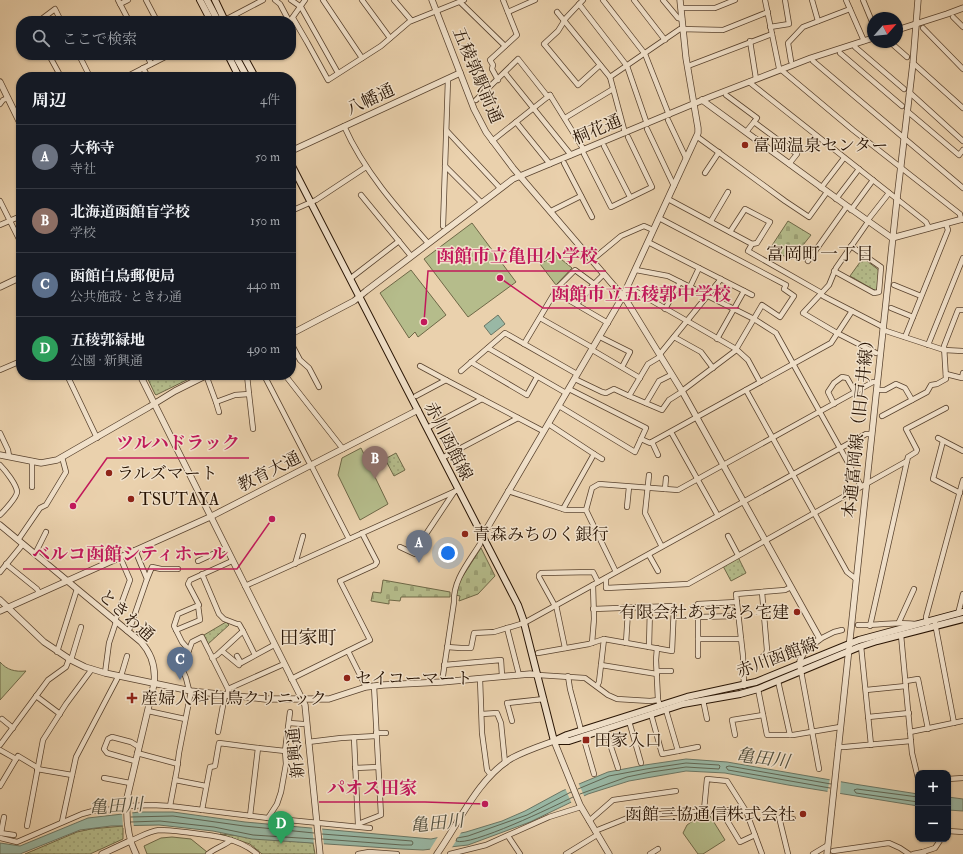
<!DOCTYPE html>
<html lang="ja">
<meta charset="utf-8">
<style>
:root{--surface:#171b24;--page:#242831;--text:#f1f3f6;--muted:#9ea1a6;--line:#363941;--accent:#c59692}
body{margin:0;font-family:"IM FELL Double Pica","Noto Serif JP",serif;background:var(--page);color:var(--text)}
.controls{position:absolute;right:12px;bottom:12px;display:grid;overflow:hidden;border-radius:8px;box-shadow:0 1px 3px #0004}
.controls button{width:36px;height:36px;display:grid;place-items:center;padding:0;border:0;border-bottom:1px solid var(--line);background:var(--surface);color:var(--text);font:20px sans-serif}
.compass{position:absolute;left:867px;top:12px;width:36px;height:36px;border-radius:50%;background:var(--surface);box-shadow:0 1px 3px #0004;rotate:62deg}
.you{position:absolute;left:448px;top:553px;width:14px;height:14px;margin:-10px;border:3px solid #fff;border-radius:50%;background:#1a73e8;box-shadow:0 0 0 6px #1a73e833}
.badge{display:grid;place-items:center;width:26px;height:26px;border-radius:50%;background:var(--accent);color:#fff;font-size:13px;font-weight:700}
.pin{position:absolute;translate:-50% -33px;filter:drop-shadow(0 1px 2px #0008)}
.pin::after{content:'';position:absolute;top:21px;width:14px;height:12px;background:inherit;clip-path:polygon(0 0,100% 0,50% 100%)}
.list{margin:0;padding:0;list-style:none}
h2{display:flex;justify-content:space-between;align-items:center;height:52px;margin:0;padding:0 16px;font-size:17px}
h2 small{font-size:13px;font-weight:400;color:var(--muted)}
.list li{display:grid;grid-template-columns:26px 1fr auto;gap:12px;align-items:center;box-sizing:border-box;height:64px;padding:0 16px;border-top:1px solid var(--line)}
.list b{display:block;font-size:15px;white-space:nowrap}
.list p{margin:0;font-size:13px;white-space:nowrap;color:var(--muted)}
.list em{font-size:13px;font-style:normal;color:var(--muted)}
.icon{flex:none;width:22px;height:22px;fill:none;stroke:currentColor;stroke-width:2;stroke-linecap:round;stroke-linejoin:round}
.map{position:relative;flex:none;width:963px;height:854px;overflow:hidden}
.search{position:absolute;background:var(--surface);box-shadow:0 1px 3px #0004;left:16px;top:16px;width:280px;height:44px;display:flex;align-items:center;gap:10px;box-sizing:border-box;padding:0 14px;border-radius:16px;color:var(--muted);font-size:15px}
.panel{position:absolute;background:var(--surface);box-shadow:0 1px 3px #0004;left:16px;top:72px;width:280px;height:308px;border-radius:16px}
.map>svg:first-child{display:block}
.cemetery{fill:url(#cemetery-stones);stroke:#6e6847}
.park{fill:url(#park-dots);stroke:#6e6847}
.garden{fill:#b5bc8b;stroke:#6e6847}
.water{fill:#99b8a5;stroke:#6b7664}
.pier{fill:#ead1ad}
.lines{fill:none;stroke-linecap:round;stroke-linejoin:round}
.shore{stroke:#606654;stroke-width:1}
.minor-casing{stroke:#58422e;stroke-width:6}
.tertiary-casing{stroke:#58422e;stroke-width:7}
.secondary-casing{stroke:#271303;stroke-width:8}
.minor{stroke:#f1e1ca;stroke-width:4.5}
.tertiary{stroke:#f1e1ca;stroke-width:5.5}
.secondary{stroke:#f1e1ca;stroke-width:6}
.poi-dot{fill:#8f2418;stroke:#f1e1ca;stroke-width:1.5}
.labels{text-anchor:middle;stroke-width:3;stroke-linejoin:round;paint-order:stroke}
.street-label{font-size:17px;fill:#271303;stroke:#f1e1ca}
.poi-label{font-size:17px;fill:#271303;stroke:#f1e1ca;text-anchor:start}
.neighbourhood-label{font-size:18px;fill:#271303;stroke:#f1e1ca}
.water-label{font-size:18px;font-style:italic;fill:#4f4d3c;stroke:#f1e1ca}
.quarter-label{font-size:19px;fill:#271303;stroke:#f1e1ca}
.leader{fill:none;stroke:#c2185b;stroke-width:1.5}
.callout-dot{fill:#c2185b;stroke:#f1e1ca;stroke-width:1.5}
.callout-label{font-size:18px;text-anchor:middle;font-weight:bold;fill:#c2185b;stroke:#f1e1ca;stroke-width:3;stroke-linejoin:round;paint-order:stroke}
</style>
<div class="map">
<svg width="963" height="854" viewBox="0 0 963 854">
<defs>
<pattern id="cemetery-stones" width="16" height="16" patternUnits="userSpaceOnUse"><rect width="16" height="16" fill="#b5bc8b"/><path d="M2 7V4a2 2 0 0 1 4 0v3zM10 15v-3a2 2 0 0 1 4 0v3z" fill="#9ca176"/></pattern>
<pattern id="park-dots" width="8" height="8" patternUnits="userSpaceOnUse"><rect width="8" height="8" fill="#b5bc8b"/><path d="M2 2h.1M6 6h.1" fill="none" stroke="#9ca176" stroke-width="1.8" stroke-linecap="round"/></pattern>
</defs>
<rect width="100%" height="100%" fill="#ead1ad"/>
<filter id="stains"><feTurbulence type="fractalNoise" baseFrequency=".005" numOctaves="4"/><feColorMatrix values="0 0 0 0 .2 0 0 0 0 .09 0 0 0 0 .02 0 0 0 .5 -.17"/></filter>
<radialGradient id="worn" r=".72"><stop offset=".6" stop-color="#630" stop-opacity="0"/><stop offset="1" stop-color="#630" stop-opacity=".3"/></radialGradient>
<g class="cemetery">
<polygon points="788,221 811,235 792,259 769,250"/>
<polygon points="481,548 495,576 478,594 459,601 460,596 455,595 459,582"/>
<polygon points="383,580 450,592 450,597 401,597 400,601 389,600 389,604 371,601 373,592 381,593"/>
</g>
<g class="park">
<polygon points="863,258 880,271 877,290 876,291 850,276"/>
<polygon points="146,375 197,375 156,395 155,394"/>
<polygon points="396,453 405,470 394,476 385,459"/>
<polygon points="738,557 746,573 731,581 723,566"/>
<polygon points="226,622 229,625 208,644 204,635"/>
<polygon points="123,826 123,839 90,854 25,854 77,832 91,829"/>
<polygon points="220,834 313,843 315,854 262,854 250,844"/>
</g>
<g class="garden">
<polygon points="472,223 516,282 468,317 424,259"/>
<polygon points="556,255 572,268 556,285 540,264"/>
<polygon points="411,270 446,315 418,337 415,332 409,338 380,293"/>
<polygon points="361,448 388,504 360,520 338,475 342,458"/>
<path d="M0 662C7 670 15 672 26 671L0 700Z"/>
<polygon points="707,811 725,840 703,854 698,854 683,833 687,825"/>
<polygon points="172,837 191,839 207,852 205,854 147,854 144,846 161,838"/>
</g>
<g class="water">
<polygon points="498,315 505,324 491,335 484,326"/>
<polygon points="686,759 727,762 854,784 918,794 918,806 788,785 725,773 686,771 629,781 588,794 530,822 468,845 423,850 402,849 252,839 213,831 159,825 111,826 80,830 20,854 0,854 0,843 20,846 88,818 140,812 173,812 245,822 431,839 466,832 502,821 525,811 562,791 608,772 645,765"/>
<polygon points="948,797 963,799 963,811 948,810"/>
</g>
<g class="pier">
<polygon points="830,778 841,780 840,796 827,794"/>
<polygon points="578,782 585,798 572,804 565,788"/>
<polygon points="132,811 134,828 123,828 122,812"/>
<polygon points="312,827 322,828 324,845 314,845"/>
<polygon points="462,831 451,849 429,851 439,835"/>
</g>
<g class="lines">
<g class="shore">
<polyline points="830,788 728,770 726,767 729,766 831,784"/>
<polyline points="578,789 609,776 646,769 686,763 719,765 720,766 719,769 686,767 651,772 627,777 580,794"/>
<path d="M571 792 527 815 468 836 457 838 456 841C470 847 555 806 573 797"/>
<polyline points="918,797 857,789 854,790 856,793 918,802"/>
<polyline points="131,817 173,816 244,826 314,833"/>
<polyline points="131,822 160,821 214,827 253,835 315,839"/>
<polyline points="322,834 412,841 413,843 412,845 402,845 322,839"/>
</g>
<g class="minor-casing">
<g id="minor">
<polyline points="118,0 129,21"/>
<polyline points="146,0 157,21"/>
<polyline points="275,0 280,4 289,21"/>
<polyline points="291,0 301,7 338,73"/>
<polyline points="323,0 362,58"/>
<polyline points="362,0 390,38"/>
<polyline points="394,0 411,20"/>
<polyline points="583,0 566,18 558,31 544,44 578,85 600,65"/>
<polyline points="603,0 645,54 669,115"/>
<polyline points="634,0 665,40"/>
<polyline points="663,0 678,18 682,19"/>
<polyline points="765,0 779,68 853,130 960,214 961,220"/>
<polyline points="812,0 818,21"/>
<polyline points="846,0 864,41"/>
<polyline points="863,0 873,24"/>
<polyline points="460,2 505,46"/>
<polyline points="120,4 128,0"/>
<polyline points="579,4 627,66 647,124"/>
<polyline points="681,8 715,8 735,0"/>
<polyline points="508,12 535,0"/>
<polyline points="557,12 610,77 625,133"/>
<polyline points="953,17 963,27"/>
<polyline points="293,18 307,42 328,80 381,46 409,22 464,0"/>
<polyline points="225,20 263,0"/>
<polyline points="39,21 55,9 61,21"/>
<polyline points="290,21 305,0"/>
<polyline points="770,27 789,24 785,0"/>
<polyline points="923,28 963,69"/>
<polyline points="750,41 756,79"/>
<polyline points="890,42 907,57"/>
<polyline points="855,47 904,89"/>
<polyline points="840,53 902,106"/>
<polyline points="49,55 61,77"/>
<polyline points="79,55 90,77"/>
<polyline points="147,55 151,64"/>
<polyline points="791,61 788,43 803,27 850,9"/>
<polyline points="813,61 963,188"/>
<polyline points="913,63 963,108"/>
<polyline points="688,66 772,34"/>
<polyline points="143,68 148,77"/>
<polyline points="505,73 571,155"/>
<polyline points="126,77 169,55"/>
<polyline points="610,77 680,29 723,30 768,12"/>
<polyline points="498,80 492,69 493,65 490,60 517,35 503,0"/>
<polyline points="749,82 926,222 929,228"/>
<polyline points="909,92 963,141"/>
<polyline points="550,95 584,150"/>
<polyline points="726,95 757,118 754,122"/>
<polyline points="476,100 518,59 548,97"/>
<polyline points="0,104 3,100 8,98"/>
<polyline points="907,111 959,155 963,150"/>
<polyline points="565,118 613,89"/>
<polyline points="668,120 686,158"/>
<polyline points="516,122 550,164"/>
<path d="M344 126C364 171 396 207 428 243"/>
<polyline points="647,129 674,186"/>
<polyline points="447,131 500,188"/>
<polyline points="746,132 754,122 797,154 789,164"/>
<polyline points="699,138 785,201 809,217 827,192"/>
<polyline points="492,141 550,95"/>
<polyline points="604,146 630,197"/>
<polyline points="584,154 611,207 652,187 628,137"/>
<polyline points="564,163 592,217"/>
<polyline points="445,166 481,202"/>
<polyline points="705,173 719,152"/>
<polyline points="821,188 844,158"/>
<polyline points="361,195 411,256"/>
<polyline points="668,199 752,244 748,251 820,292 823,296 883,327"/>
<polyline points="836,199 859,169"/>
<polyline points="0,201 21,243"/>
<polyline points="851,210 873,180"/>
<polyline points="291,211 316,200 366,167"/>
<polyline points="551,211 581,196"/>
<polyline points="659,218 786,285 784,289 794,296 780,317 762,305 735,351 682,391"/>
<polyline points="711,221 728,192"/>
<polyline points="867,221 889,193"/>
<polyline points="868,222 836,268 829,285 803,313 837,333 876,353"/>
<polyline points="0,225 21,216"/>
<polyline points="443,226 448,79"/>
<polyline points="730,232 745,209 770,222 757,243 752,244"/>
<polyline points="648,242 752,295"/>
<polyline points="592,260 621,236 644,226 653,230"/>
<polyline points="808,261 847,206"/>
<polyline points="636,270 668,276 754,319 776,333 861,486"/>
<polyline points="834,271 874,293 879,292 881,267 851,246"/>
<polyline points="351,278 399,241"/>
<polyline points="894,285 921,296"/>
<polyline points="628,287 736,349 748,360 760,382"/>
<polyline points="690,287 699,268"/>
<polyline points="555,292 556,289 575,270 594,284"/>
<polyline points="577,304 594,284 604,274"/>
<polyline points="891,308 913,317"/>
<polyline points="665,309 680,282"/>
<polyline points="540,318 593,348"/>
<polyline points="883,330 944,350 963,351"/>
<polyline points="674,337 701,352 713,368"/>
<polyline points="905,337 948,230 946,224"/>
<polyline points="602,338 630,352 622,367"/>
<polyline points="717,339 744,291"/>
<polyline points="291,343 300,360 309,368 319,387"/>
<polyline points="524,344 555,292 608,323"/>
<polyline points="928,345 963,258"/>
<polyline points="488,348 566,393"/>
<polyline points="594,351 640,378"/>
<polyline points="660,354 721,279"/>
<polyline points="658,358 648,364 629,396 662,410 669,400 680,393"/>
<polyline points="471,362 527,395 537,377"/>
<polyline points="420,366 446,380"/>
<polyline points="0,370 21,361"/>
<polyline points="461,371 505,333 577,374"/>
<polyline points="946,374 962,378 963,373"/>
<polyline points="67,375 97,438"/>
<polyline points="206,375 216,402 235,395 249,394 247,375"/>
<polyline points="285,375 343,449"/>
<polyline points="265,377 309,462"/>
<polyline points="577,380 602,392 606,393 614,389 629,396"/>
<polyline points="746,390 847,572 856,579"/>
<polyline points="880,390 885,390 896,384 905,388 912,400"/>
<polyline points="249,394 253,429"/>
<polyline points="416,396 446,380 543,431"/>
<polyline points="216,402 219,412"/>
<polyline points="646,403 659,381 669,376"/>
<polyline points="834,404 828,392 834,383 842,377 847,378 855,392"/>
<polyline points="559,406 635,452 646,428 569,389"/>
<polyline points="882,416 927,392 931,385 937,384 946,379 944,346 958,310 963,310"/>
<polyline points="550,425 594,454 563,509"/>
<polyline points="427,428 482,399"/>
<polyline points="671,432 718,516"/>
<polyline points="0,433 8,450 9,456"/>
<polyline points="938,438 963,451"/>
<polyline points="641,439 650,443 831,343 852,311"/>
<polyline points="943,441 933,479 960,493"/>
<polyline points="652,442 658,455"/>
<polyline points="594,454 602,459"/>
<polyline points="442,458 518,418"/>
<polyline points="32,461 32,487"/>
<path d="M0 465C5 470 17 485 17 492 17 497 4 511 0 515"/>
<polyline points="311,465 349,539"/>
<polyline points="649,475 645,513 661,545"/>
<polyline points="665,489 666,478"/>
<polyline points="508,491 566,510 586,510 615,570"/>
<polyline points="627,507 629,487"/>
<polyline points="586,510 592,488 599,484 678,490 873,382 877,382"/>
<polyline points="728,536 738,555"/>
<polyline points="18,540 40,508 46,505 66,472 62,457"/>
<polyline points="400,547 415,554 420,543 454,492"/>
<polyline points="35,554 46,532"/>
<polyline points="649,555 658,571"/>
<polyline points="198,561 226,548"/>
<polyline points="6,564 37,589 39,593"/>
<polyline points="295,564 303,536"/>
<polyline points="0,572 23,544"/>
<polyline points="202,574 219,614 224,619 237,624 239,624 243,631"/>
<polyline points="606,578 606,588 688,584 907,461 908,457 916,452 917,450 906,429 946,408"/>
<polyline points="147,579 152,567 161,569 178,569"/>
<polyline points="245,586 458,490"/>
<polyline points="556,605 565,648"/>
<polyline points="555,606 539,577 539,575 541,573 593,572 598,582"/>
<polyline points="958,614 963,594"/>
<polyline points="698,617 738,616"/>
<polyline points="115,621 130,580 120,557"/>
<polyline points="899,622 914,589"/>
<polyline points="935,623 954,723"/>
<polyline points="927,624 926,617 963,480"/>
<path d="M858 625C878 626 896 621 916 624"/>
<polyline points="870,626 907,461"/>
<polyline points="507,628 519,675"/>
<polyline points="176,630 200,620 198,605"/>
<polyline points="127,631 130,628 147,579 135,550"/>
<polyline points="901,635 912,753 918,778"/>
<polyline points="698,639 741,639"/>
<polyline points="820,639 834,632 842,630"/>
<polyline points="592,643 594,619 593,585"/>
<polyline points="626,643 628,611 626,608"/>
<polyline points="861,646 871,745"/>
<polyline points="447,647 461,648 471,648 474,633 494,632 524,623 866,434 872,434"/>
<polyline points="649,647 650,607"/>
<polyline points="657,648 656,660 658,700"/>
<polyline points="189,650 192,642 202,637 228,689 228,696"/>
<polyline points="222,651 239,665"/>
<polyline points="348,651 366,687"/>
<polyline points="57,652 77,589"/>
<polyline points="538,653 589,644 604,639 672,651 674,606 593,609"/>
<polyline points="237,656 241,663 274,645"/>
<polyline points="698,656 698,604 737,602"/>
<polyline points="762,657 766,654 767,650 762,592"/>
<polyline points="212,658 217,655 243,631 255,655"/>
<polyline points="71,660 81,627"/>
<polyline points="444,665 501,660 502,676"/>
<polyline points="601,665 657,674"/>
<polyline points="657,671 671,671"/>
<polyline points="801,671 819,769"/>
<polyline points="105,673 109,643 116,622"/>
<polyline points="538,675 585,678 608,695 617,699 650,701 658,700 660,705"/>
<polyline points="121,676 127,656"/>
<polyline points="568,676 570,689 581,730"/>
<polyline points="291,679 370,640 340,581 375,565 377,562 362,533"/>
<polyline points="480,679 482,733 487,770 491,775"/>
<polyline points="778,681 790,735"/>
<polyline points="906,681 918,679 928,729"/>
<path d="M442 682 454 602C453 580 469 562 480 544L482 538"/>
<polyline points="597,686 599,682 604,639"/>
<polyline points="744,686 743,656 736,594 785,590 791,587"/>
<polyline points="228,689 284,664"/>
<polyline points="758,689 767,735 793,735 840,727"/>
<polyline points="189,690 186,678 183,671 189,650 182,642 174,626 178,614 199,605 188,584 190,580 232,561"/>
<polyline points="866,690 906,686"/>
<polyline points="191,691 179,753 177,769 170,806 268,818 277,804 281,792 286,764 285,751 290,712"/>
<polyline points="36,696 60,714"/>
<polyline points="703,700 707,719"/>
<polyline points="148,711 185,719"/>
<polyline points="482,714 497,713 501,723 505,763"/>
<polyline points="651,714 662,754 678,751 666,710"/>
<polyline points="868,717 909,713"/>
<polyline points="2,719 13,728"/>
<polyline points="512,721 507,703 544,699"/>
<polyline points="629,721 641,763"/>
<polyline points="289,723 303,724"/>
<polyline points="605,729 618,768"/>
<polyline points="218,732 225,695"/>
<polyline points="910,732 963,721"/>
<polyline points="376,733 386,733"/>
<polyline points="735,735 732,720 763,715"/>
<polyline points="583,736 594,774"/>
<polyline points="354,738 358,824 381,815 374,686"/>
<polyline points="308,742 341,738 376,736"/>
<polyline points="0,745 48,680 66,667 69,659"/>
<polyline points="838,747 844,747 911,741"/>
<polyline points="258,748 285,751"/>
<polyline points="0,750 16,759 18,756 38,768"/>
<polyline points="678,751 698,747"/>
<polyline points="137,753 178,764"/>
<polyline points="135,761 107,753 104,749 108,739 112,737 131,742 139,747"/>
<polyline points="355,768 378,767"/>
<polyline points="37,769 72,775"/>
<polyline points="104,778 130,783"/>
<polyline points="948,779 963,778"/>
<polyline points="175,780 206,786"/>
<polyline points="0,786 16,759"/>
<polyline points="127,806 152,805 170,806"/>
<polyline points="202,810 210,767 215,766 219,743 258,748 250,816"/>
<polyline points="746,811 724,810 722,812 740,842 755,835"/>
<polyline points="268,818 370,828"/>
<polyline points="589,821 613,800 676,791"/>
<polyline points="62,822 76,757 117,679 117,675"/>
<polyline points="27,826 43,740 66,704 92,669"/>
<polyline points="595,831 630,817 671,813 701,812 704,810 707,779 727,781 746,811 762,854"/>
<polyline points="948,831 963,832"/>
<polyline points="0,833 14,835"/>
<polyline points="1,833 4,817"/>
<polyline points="508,836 520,854"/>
<polyline points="0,838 17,842 82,814 93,811 127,808"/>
<path d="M130 841C140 837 149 831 159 830 167 830 176 831 184 832 209 835 238 837 257 854"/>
<polyline points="833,851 889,843 900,848 909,854"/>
<path d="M208 854C215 848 224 846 231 840"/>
<polyline points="358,854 369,852 397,854"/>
<polyline points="450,854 486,845 549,817 581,807"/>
<polyline points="566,854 597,835"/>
<polyline points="650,854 658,849"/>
<polyline points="788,854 779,817 793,819"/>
<polyline points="813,854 828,845"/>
<polyline points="913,854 923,852"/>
<polyline points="924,854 923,852 935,848 941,839"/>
</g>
</g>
<g class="tertiary-casing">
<g id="tertiary">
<path d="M432 0 474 109 486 132 513 168 626 300 682 391 820 639C810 646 798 654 800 667"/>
<polyline points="897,30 947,14 963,8"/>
<polyline points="0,82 21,125"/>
<polyline points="702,100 847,206 892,238 963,219"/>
<polyline points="291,151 460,73"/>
<polyline points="0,287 21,277"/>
<polyline points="291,334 354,301 366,291 513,179 710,97 811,58 873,38"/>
<polyline points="140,375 305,705 320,854"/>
<polyline points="0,455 41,463 57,460 149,407 175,391 207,375"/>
<path d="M0 525 141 642C152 654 156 668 154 684L127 798C126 816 127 837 136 854"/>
<polyline points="482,538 486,530 623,296 698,133 698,128 686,58 680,0"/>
<polyline points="0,600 44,642 71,660 85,667 105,673 191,691 265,699 329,699 366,687 383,685 442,682 530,674 538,675"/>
<polyline points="0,611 210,517 418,410"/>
<polyline points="102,854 130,841"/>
<path d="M437 854C459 823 478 778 512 758 525 751 540 746 554 741L580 805 609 854"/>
<polyline points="827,854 897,199 913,63 918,0"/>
</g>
</g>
<g class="secondary-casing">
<g id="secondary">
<polyline points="200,0 211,21"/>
<polyline points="207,0 218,21"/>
<polyline points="215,0 225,21"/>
<polyline points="228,55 239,77"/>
<polyline points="235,55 247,77"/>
<polyline points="243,55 255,77"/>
<polyline points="291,164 518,605 523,619 554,741"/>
<polyline points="554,741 567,735 687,697 756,682 859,640 963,612"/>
<polyline points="556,741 569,741 683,704 740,694 758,689 859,647 877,641 963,619"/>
</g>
</g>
<use href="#minor" class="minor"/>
<use href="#tertiary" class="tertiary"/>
<use href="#secondary" class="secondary"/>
</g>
<g class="poi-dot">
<circle cx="745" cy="145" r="4"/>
<circle cx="109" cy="473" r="4"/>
<circle cx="131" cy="499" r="4"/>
<circle cx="465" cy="534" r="4"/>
<circle cx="797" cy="612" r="4"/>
<circle cx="347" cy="678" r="4"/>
<path d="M130 692h4v4h4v4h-4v4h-4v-4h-4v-4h4z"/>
<rect x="582" y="736" width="8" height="8" rx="2"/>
<circle cx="803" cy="814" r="4"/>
</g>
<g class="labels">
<g class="street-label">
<text transform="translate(478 75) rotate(67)" y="6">五稜郭駅前通</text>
<text transform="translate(370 99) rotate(-25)" y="6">八幡通</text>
<text transform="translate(597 129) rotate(-23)" y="6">桐花通</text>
<text transform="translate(858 425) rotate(-84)" y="6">本通富岡線（旧戸井線）</text>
<text transform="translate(449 441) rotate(63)" y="6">赤川函館線</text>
<text transform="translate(269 471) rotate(-27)" y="6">教育大通</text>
<text transform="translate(127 615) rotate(42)" y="6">ときわ通</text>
<text transform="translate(777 657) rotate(-20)" y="6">赤川函館線</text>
<text transform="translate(295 753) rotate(-96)" y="6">新興通</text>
</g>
<g class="poi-label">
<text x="753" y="151">富岡温泉センター</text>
<text x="117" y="479">ラルズマート</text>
<text x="139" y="505">TSUTAYA</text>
<text x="473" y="540">青森みちのく銀行</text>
<text x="789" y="618" text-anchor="end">有限会社あすなろ宅建</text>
<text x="355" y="684">セイコーマート</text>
<text x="141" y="704">産婦人科白鳥クリニック</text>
<text x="594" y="746">田家入口</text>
<text x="795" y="820" text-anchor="end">函館三協通信株式会社</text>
</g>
<g class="neighbourhood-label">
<text x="820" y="260">富岡町一丁目</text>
</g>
<g class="water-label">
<text transform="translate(763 758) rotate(8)" y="6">亀田川</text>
<text transform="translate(116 806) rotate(-4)" y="6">亀田川</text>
<text transform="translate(437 823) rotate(-6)" y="6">亀田川</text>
</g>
<g class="quarter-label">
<text x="308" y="644">田家町</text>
</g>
</g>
<path class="leader" d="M424 322L428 271H606M500 278L543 308H739M73 506L107 458H249M272 519L237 569H23M485 804L425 802H319"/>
<g class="callout-dot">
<circle cx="424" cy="322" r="4"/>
<circle cx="500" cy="278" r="4"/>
<circle cx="73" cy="506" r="4"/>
<circle cx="272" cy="519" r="4"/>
<circle cx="485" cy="804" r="4"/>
</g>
<g class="callout-label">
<text x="517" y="262">函館市立亀田小学校</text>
<text x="641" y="300">函館市立五稜郭中学校</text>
<text x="178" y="449">ツルハドラック</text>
<text x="130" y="560">ベルコ函館シティホール</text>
<text x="372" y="794">パオス田家</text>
</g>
<rect width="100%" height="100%" filter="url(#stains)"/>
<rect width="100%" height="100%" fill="url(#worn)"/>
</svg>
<div class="controls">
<button>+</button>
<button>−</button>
</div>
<svg class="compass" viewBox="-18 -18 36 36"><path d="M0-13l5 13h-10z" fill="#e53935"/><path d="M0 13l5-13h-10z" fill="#9ea1a6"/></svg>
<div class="you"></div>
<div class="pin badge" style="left:419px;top:563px;background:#6b7280">A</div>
<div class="pin badge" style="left:375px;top:479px;background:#8d6e63">B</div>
<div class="pin badge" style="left:180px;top:680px;background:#5c6f8a">C</div>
<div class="pin badge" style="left:281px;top:844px;background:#2e9e5b">D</div>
<div class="search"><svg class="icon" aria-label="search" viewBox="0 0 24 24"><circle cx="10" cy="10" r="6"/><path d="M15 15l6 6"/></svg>ここで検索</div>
<section class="panel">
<h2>周辺<small>4件</small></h2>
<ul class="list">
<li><span class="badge" style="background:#6b7280">A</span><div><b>大称寺</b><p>寺社</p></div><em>50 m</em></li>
<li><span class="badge" style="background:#8d6e63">B</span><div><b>北海道函館盲学校</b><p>学校</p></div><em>150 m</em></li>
<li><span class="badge" style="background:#5c6f8a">C</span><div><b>函館白鳥郵便局</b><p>公共施設 · ときわ通</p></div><em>440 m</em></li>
<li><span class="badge" style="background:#2e9e5b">D</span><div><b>五稜郭緑地</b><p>公園 · 新興通</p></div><em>490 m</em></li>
</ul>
</section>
</div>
